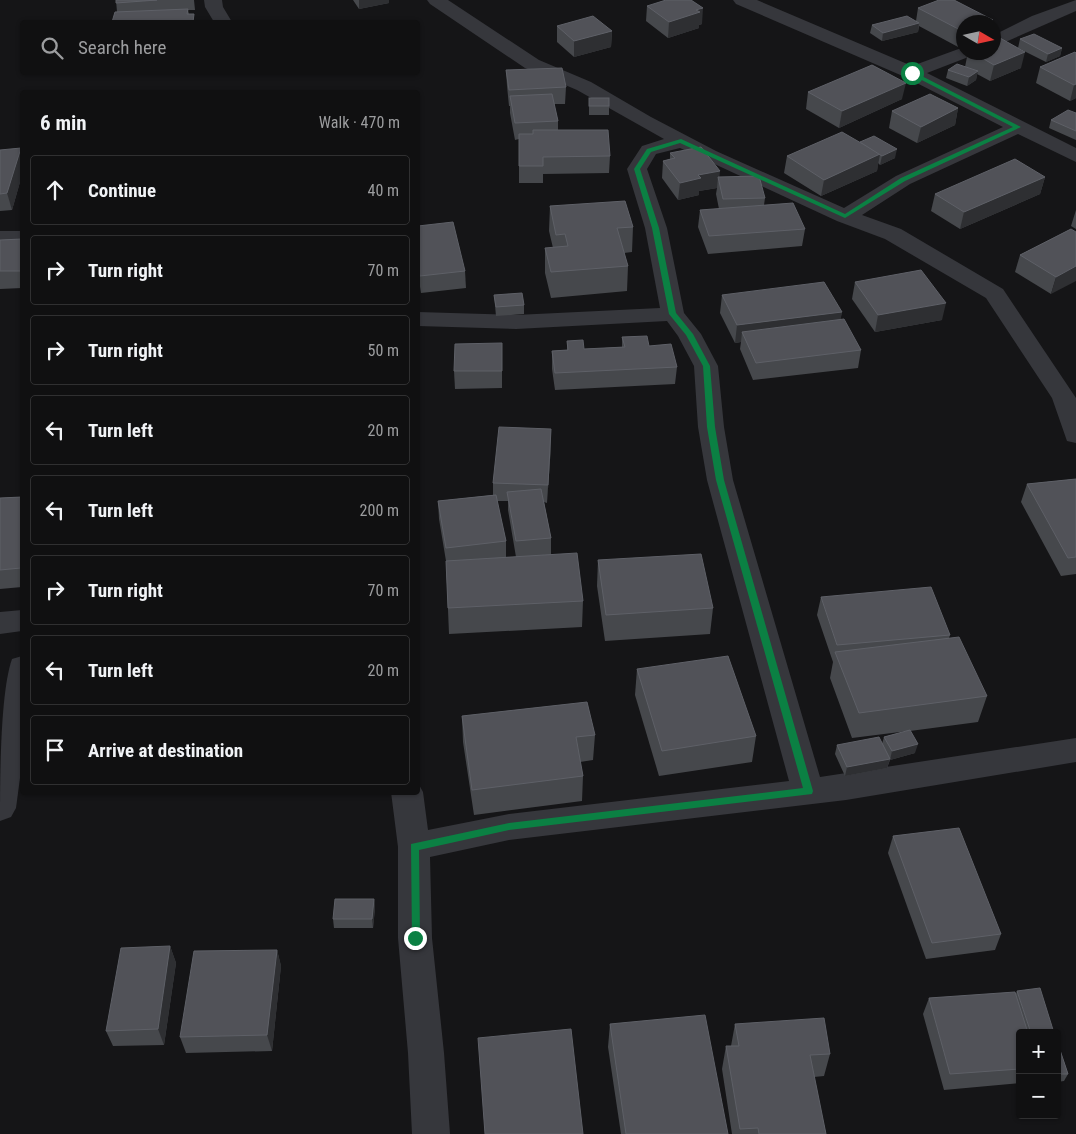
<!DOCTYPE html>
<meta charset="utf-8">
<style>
:root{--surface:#101011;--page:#19191a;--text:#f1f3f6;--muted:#9c9d9f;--line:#303031}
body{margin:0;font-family:"Roboto Condensed",sans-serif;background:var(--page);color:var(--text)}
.controls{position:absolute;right:15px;bottom:15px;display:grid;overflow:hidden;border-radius:5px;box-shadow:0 1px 4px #0004}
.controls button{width:45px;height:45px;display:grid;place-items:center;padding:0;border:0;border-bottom:1px solid var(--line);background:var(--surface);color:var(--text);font:25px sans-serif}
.compass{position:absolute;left:956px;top:15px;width:45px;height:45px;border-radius:50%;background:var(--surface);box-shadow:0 1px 4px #0004;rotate:99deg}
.stop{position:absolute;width:15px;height:15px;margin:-11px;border:4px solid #0b8043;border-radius:50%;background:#fff}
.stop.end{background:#0b8043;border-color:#fff;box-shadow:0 1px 5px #0008}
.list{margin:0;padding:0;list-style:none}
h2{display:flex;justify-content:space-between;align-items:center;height:65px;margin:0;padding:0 20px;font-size:21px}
h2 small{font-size:16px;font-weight:400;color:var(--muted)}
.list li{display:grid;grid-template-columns:32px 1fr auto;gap:15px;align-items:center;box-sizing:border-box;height:70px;margin:0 10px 10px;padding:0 10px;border:1px solid var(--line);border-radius:5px}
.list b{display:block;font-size:19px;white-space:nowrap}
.list em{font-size:16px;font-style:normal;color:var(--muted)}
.icon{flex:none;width:28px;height:28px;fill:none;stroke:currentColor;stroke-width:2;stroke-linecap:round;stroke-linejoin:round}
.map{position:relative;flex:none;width:1076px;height:1134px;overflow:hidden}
.search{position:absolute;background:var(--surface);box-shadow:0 1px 4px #0004;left:20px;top:20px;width:400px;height:55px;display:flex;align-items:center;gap:12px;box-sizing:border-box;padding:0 18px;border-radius:5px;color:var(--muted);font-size:19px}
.panel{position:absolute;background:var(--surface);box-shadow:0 1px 4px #0004;left:20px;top:90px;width:400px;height:705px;border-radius:5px}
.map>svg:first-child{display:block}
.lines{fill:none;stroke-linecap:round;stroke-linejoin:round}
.minor{fill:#36373c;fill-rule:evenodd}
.wall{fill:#46484c;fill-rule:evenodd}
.shaded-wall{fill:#2e2f32}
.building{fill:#515258;stroke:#5e6067}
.route{fill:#0b8043}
</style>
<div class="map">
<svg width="1076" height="1134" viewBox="0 0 1076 1134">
<rect width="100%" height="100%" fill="#151517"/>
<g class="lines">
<g class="minor">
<polygon points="204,0 222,0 223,7 232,22 214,22 205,7"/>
<polygon points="427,0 448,0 539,60 591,82 651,117 716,151 844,208 896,176 1003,127 905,77 736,4 733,0 757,0 912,66 964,47 964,52 973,52 971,56 927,73 1076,148 1076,162 1018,134 910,184 862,215 901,229 1003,289 1076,398 1076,443 1067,441 1052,398 986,298 885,239 837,221 680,148 656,154 647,169 667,228 684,313 701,334 718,366 724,427 733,480 820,777 1076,738 1076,762 846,800 509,840 430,857 432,938 444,1053 450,1134 412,1134 408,1053 398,938 398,847 391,792 418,792 418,783 423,792 428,830 509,814 789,781 707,480 698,427 694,366 678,336 667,321 516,329 418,326 418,312 516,315 660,308 645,228 627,169 642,146 664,139 577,90 525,68 430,4"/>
<polygon points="1076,0 1076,11 994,47 994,35 1032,16"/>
<polygon points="0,231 22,231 22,243 0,245"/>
<polygon points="22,610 22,631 0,634 0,612"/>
<path d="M22 656V763L16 808 11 817 0 821C0 780 0 693 12 659Z"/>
</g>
</g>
<g class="wall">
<polygon points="116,0 194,0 195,10 188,10 189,14 117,12"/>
<polygon points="353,0 392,0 389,0 389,3 359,9"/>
<polygon points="647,6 702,24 699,25 699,28 668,38 646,21"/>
<polygon points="918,8 964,22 964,47 960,48 919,26 918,32 882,41 870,33 872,25 916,21"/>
<polygon points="557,26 612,31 611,47 574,57 557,42"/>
<polygon points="1020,39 1062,48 1060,56 1046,62 1018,48"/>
<polygon points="968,52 994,52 1021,68 990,81 977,74 976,80 967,86 946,78 948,70 965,67"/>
<polygon points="1075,52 1076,98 1070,101 1036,83 1040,67"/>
<polygon points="506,70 566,87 565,104 554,104 558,121 558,130 610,156 609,173 543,174 543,183 519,183 519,139 515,140 510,113 510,106 509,106 507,86"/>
<polygon points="808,92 902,99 839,128 806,109"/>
<polygon points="589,98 609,106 609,115 589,115"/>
<polygon points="958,108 955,125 917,143 889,128 892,111"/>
<polygon points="1076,113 1076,140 1049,128 1051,120"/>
<polygon points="860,142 895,158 880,165 878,163 877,171 821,196 784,173 787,156"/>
<polygon points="0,150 22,155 22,175 12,210 0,211"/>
<polygon points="670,153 719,177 765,198 764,205 805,229 802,246 708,254 698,227 700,210 719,209 716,194 717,188 699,191 699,195 678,200 662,178 663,161 670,159"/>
<polygon points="1045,177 1040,194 960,229 931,211 935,194"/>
<polygon points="550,206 633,227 632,252 624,253 628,266 627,291 551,298 545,273 545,248 553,248 549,231"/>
<polygon points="1076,210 1076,229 1071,226"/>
<polygon points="418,226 465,271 466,288 421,293 418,274"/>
<polygon points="1071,229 1051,294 1015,272 1020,255"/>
<polygon points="22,239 22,288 0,289 0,240"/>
<polygon points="855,282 942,320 875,332 852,299"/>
<polygon points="494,295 524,305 524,314 496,316"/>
<polygon points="722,295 842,312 840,320 861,350 858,368 753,380 740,349 741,342 735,343 720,313"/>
<polygon points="622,337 649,346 677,367 675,384 555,390 552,369 552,351 567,350 567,341 584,349 622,347"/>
<polygon points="502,343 502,388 455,389 454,371"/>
<path d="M551 429V446L547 503 544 502 551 538V555L583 601 582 627 449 634 446 561 439 519 438 501 493 495V483ZM497 501H508V510L516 557H506V541Z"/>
<polygon points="1076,479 1076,574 1061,576 1021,502 1027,484"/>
<polygon points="22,497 22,587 0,589 0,498"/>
<polygon points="598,560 713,608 710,634 605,641 597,586"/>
<polygon points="821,597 950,635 949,638 987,696 978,722 910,731 915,753 890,760 887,768 845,776 835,754 837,745 882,744 884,737 908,731 852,738 830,678 833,662 817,615"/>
<polygon points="637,669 756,736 752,762 659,776 635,695"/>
<polygon points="462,716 595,735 593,760 580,762 583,776 582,801 474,815 463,742"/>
<polygon points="893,836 1001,934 995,950 926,959 888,853"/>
<polygon points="374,899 375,908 373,928 334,928 333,919"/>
<polygon points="170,946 176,963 164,1045 113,1046 106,1031"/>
<polygon points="277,950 281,966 272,1051 186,1053 180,1037"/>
<polygon points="1017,991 1054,1033 1020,1033 1020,1083 944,1090 923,1014 929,998 1016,994"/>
<polygon points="610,1024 728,1134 621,1134 608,1047"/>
<polygon points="735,1024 830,1054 824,1076 814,1077 826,1134 732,1134 722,1069 726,1046 731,1046"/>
<polygon points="1057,1041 1068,1074 1064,1081 1057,1082"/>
</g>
<g class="shaded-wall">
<polygon points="359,0 392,0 389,0 389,3 359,9"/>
<polygon points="703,8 702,24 699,25 699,28 668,38 669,22"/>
<polygon points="919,23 918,32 882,41 883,33"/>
<polygon points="612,31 611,47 574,57 574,41"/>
<polygon points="964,33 964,47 960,48"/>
<polygon points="1062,48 1060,56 1046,62 1048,54"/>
<polygon points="1025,52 1021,68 990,81 994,65"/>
<polygon points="978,71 976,80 967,86 969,77"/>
<polygon points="906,83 902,99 839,128 842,111"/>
<polygon points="1076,84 1076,98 1070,101 1074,85"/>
<polygon points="958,108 955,125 917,143 921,127"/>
<polygon points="21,148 22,155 22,175 12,210 7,193"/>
<polygon points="897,149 895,158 880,165 882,156"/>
<polygon points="880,154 877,171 821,196 824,180"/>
<polygon points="720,171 719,182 718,177 717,188 699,191 699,195 678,200 680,183 698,175"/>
<polygon points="1045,177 1040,194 960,229 964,212"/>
<polygon points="1076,266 1076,281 1051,294 1056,277"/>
<polygon points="946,303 942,320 875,332 878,315"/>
<polygon points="842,312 839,329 742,332 741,342 735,343 737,325"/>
<polygon points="551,429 551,446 547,503 548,485"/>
<polygon points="918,744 915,753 890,760 892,751"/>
<polygon points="890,759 887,768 845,776 847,767"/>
<polygon points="374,899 375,908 373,928 372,919"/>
<polygon points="170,946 176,963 164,1045 158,1029"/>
<polygon points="277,950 281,966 272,1051 267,1035"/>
</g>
<g class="building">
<polygon points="116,0 157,0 116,3"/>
<polygon points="666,0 691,0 703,8 696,10 700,12 669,22 647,6"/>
<polygon points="939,0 954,0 993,20 987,22 964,22 964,32 918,8"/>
<polygon points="188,9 187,14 194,14 193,22 112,22 115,12"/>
<polygon points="593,16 612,31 574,41 557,26"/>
<polygon points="907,16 919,23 883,33 872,25"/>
<polygon points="1034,34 1062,48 1048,54 1020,39"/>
<polygon points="1000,38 1025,52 994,65 972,52 994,52 994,41"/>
<polygon points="1075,52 1076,53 1076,84 1074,85 1040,67"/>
<polygon points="957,64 978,71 969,77 948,70"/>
<polygon points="872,65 906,83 842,111 808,92"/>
<polygon points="562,68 566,87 509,90 506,70"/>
<polygon points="552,94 558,121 515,123 510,96"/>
<polygon points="930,94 958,108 921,127 892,111"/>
<rect x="589" y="98" width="20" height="8"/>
<polygon points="1068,110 1076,113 1076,131 1051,120"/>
<polygon points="533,130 608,130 610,156 543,157 543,166 519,166 519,134 533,134"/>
<polygon points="842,132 880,154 824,180 787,156"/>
<polygon points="874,136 897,149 882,156 860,142"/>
<polygon points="701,147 720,171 698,175 701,178 680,183 663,161 675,158 670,153"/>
<polygon points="21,148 7,193 0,194 0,150"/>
<polygon points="1015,159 1045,177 964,212 935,194"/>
<polygon points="759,176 765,198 723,199 718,177"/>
<polygon points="625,201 633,227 617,228 628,266 551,272 545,248 568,246 565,234 556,235 550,206"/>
<polygon points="793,203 805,229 709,236 700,210"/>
<polygon points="453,222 465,271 420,276 418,263 418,226"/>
<polygon points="1071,229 1076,232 1076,266 1056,277 1020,255"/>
<polygon points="22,239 22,271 0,271 0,240"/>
<polygon points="921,270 946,303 878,315 855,282"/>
<polygon points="824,282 842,312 737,325 722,295"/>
<polygon points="522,293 524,305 496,307 494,295"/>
<polygon points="844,319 861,350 756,363 742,332"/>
<polygon points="647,336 649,346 671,344 677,367 555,373 552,351 568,350 567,341 583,340 584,349 625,347 622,337"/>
<polygon points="502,343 502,371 454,371 455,344"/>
<polygon points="499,427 551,429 548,485 493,483"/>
<polygon points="1076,479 1076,557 1068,558 1027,484"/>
<polygon points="541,489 551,538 516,541 507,492"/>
<polygon points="496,495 506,541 446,548 438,501"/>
<polygon points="22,497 22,560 21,568 0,570 0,498"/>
<polygon points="577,553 583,601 448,608 446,561"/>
<polygon points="701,554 713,608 606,615 598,560"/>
<polygon points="931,587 950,635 837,645 821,597"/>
<polygon points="959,637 987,696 859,713 835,652"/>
<polygon points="728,656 756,736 662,751 637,669"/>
<polygon points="587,702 595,735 576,737 583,776 472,790 462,716"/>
<polygon points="910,730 918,744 892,751 884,737"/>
<polygon points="879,737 890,759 847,767 837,745"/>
<polygon points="959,828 1001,934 932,943 893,836"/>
<polygon points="335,899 374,899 372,919 333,919"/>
<polygon points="170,946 158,1029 106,1031 121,948"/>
<polygon points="277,950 267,1035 180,1037 194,951"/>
<polygon points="1040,988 1054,1033 1031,1033 1017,991"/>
<polygon points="1015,992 1028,1033 1020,1033 1020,1069 950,1074 929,998"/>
<polygon points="705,1015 728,1134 626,1134 610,1024"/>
<polygon points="824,1018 830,1054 810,1055 826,1134 759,1134 758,1128 740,1129 726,1046 739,1046 735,1024"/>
<polygon points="571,1029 583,1134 485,1134 478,1038"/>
<polygon points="1057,1041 1068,1074 1057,1074"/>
</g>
<polygon class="route" points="912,71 1021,127 905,181 845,218 680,143 651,152 640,169 659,228 676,313 693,334 710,366 715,427 724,480 813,791 812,794 509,830 419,850 420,938 415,942 412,941 411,844 509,823 803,788 716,480 707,427 703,366 686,335 669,314 652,228 634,169 647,149 681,139 845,214 901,178 1013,127 910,74"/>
</svg>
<div class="controls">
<button>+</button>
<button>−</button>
</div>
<svg class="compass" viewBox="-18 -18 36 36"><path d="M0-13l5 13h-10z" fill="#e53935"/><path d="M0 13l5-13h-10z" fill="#9c9d9f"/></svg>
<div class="stop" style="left:912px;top:73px"></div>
<div class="stop end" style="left:415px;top:938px"></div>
<div class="search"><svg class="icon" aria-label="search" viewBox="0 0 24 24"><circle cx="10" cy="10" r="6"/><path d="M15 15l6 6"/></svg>Search here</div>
<section class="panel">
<h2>6 min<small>Walk · 470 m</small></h2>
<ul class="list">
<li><svg class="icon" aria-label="ahead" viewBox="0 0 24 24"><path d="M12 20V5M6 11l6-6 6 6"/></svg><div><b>Continue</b></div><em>40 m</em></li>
<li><svg class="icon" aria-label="right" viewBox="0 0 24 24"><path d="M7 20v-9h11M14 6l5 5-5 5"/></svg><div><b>Turn right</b></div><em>70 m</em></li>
<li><svg class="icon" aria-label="right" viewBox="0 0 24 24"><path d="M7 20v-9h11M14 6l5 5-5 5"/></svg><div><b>Turn right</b></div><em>50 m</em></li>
<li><svg class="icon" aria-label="left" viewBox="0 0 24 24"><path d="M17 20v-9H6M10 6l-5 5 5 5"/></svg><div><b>Turn left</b></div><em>20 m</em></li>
<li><svg class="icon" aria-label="left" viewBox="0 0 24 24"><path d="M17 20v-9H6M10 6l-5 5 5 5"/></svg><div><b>Turn left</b></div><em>200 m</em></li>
<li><svg class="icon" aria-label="right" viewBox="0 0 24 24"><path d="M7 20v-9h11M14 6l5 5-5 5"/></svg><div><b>Turn right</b></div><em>70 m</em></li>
<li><svg class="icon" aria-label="left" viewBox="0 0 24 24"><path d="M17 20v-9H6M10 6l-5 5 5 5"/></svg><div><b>Turn left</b></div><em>20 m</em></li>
<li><svg class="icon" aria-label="arrive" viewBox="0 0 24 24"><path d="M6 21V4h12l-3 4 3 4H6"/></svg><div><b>Arrive at destination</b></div></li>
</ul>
</section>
</div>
